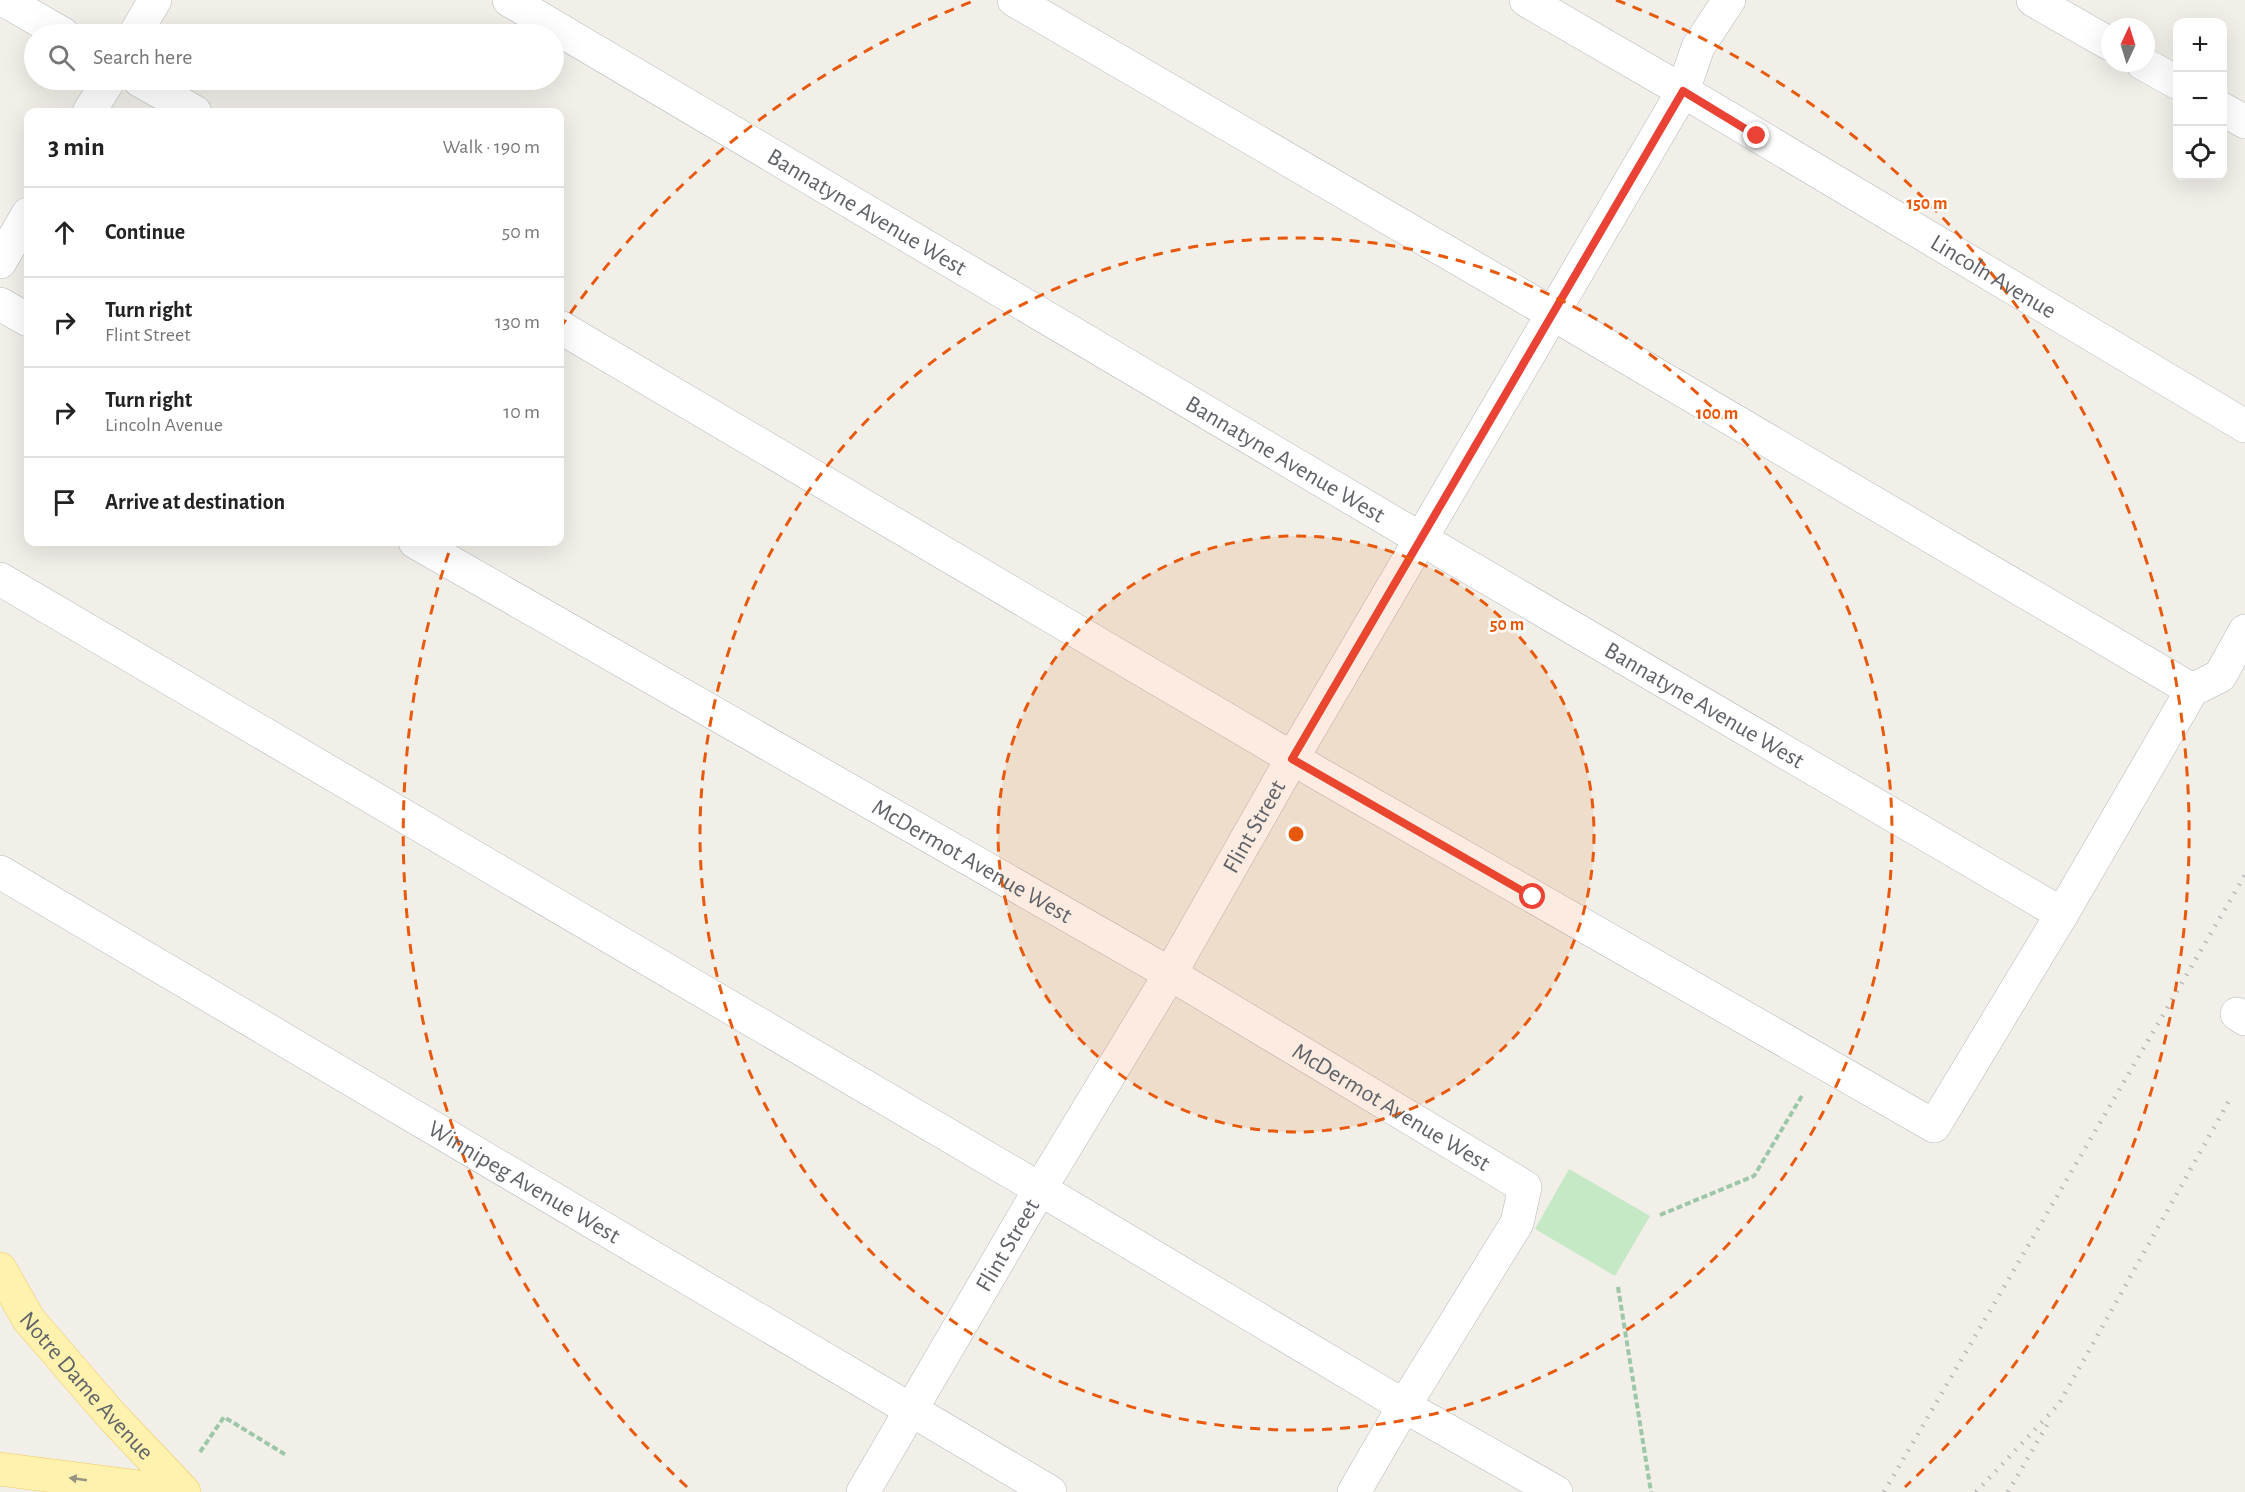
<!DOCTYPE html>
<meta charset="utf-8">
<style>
:root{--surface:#fff;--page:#f6f6f6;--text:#222;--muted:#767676;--line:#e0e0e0}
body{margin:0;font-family:"Alegreya Sans",sans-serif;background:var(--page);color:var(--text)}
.controls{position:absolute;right:18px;top:18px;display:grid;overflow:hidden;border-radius:12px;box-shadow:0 6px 24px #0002}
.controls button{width:54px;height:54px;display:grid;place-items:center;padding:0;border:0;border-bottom:2px solid var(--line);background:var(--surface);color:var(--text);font:30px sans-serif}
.compass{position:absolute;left:2101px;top:18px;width:54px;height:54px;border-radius:50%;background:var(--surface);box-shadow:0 6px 24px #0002;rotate:4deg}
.stop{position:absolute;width:18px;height:18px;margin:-14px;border:4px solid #ea4335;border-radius:50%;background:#fff}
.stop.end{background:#ea4335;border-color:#fff;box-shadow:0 2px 6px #0008}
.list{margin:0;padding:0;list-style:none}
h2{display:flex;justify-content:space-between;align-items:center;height:78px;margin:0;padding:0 24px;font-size:26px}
h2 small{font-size:20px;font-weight:400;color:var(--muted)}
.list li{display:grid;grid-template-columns:39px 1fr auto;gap:18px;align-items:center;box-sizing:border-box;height:90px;padding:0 24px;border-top:2px solid var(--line)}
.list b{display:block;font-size:22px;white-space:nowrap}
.list p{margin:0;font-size:20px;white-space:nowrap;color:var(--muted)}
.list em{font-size:20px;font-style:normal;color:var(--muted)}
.icon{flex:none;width:33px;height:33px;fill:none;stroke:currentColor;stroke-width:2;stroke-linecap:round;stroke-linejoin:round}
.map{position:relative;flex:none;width:2245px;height:1492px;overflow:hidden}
.search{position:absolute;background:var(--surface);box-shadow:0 6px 24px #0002;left:24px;top:24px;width:540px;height:66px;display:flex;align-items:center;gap:15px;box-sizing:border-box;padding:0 21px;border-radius:33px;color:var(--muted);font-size:22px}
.panel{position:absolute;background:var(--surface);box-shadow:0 6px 24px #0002;left:24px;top:108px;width:540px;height:438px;border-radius:12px}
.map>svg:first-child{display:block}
.green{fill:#c5e8c5}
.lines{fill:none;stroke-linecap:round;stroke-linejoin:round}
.minor-casing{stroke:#b5b8bc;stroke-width:34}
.major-casing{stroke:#f2c960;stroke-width:34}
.path{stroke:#9cc7a9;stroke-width:4;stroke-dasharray:6 3;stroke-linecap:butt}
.minor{stroke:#fff;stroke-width:33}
.major{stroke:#fff2af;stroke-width:33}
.rail{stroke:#b6b7b8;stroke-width:4.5;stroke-dasharray:1.5 8;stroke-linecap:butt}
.oneway{fill:#979581}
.route{stroke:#ea4335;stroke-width:8}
.ring{fill:none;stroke:#e8590c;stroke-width:3;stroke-dasharray:10 8}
.labels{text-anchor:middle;stroke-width:5;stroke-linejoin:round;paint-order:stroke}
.street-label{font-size:24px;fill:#5f6368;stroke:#fff}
.centre{fill:#e8590c;stroke:#fff;stroke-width:3}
.ring-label{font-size:18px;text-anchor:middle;font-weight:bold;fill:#e8590c;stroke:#fff;stroke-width:5;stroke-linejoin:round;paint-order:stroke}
</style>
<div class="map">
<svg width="2245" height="1492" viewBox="0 0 2245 1492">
<rect width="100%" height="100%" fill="#f1efe8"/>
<polygon class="green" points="1569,1169 1650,1216 1615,1276 1535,1229"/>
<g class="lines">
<g class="minor-casing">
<g id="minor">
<polyline points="4,0 63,34"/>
<path id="s1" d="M509 0 1421 539 2062 914"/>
<polyline points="1014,0 1519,294 2192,690"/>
<path id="s2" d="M1526 0 1683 91 2245 426"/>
<polyline points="2033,0 2110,44"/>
<polyline points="135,34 155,0"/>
<polyline points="2142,63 2178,83"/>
<polyline points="139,80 195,112"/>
<polyline points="2222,109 2245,122"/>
<polyline points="89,112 109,80"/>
<polyline points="0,262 28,214"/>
<polyline points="0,304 28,320"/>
<polyline points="560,327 1326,778 1934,1126 2062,914 2192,690 2220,676 2245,631"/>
<path id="s3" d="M415 542 1167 972 1525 1187 1517 1223 1404 1406 1354 1492"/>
<polyline points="0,579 1040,1189 1404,1406 1556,1492"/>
<path id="s4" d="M0 872 1050 1492"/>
<polyline points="2237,1014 2245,1019"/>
<path id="s5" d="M863 1492 1040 1189 1170 974 1292 759 1683 91 1698 47 1729 0"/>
</g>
</g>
<g class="major-casing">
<g id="major">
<path id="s6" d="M0 1269 29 1320 111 1415 184 1492"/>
<polyline points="0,1469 178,1492"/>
</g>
</g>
<g class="path">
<polyline points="1660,1215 1754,1176 1803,1094"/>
<polyline points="1618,1287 1651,1492"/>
<polyline points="200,1452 224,1417 286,1455"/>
</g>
<use href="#minor" class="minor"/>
<use href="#major" class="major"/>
<g class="rail">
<polyline points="1884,1492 2245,875"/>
<polyline points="1976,1492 2059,1404 2230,1099"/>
<polyline points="2008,1492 2047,1425"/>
</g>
</g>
<defs><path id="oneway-solid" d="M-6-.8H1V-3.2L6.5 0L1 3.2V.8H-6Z" transform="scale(1.5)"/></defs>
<use class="oneway" href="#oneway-solid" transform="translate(78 1479) rotate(-172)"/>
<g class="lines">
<polyline class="route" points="1533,897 1292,759 1683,91 1757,136"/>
</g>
<circle cx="1296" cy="834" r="298" fill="#e8590c" fill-opacity=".12"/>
<g class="ring">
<circle cx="1296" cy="834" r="298"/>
<circle cx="1296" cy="834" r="596"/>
<path d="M687 1487A893 893 0 0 1 452 543M560 328A893 893 0 0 1 976 0M1616 0A893 893 0 0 1 1905 1487"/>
</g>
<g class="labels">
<g class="street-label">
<text dy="8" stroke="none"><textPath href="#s1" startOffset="416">Bannatyne Avenue West</textPath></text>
<text dy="8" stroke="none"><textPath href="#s2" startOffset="543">Lincoln Avenue</textPath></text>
<text dy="8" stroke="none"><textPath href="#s1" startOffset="902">Bannatyne Avenue West</textPath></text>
<text dy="8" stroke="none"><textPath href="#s1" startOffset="1388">Bannatyne Avenue West</textPath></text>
<text dy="8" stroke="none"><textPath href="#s5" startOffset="772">Flint Street</textPath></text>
<text dy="8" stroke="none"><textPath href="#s3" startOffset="642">McDermot Avenue West</textPath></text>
<text dy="8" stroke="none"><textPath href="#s3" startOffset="1128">McDermot Avenue West</textPath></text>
<text dy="8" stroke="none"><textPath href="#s4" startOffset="609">Winnipeg Avenue West</textPath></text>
<text dy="8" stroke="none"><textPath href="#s5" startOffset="286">Flint Street</textPath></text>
<text dy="8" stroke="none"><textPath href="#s6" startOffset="146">Notre Dame Avenue</textPath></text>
</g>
</g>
<circle cx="1296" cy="834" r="9" class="centre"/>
<g class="ring-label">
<text x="1927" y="209">150 m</text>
<text x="1717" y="419">100 m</text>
<text x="1507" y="630">50 m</text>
</g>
</svg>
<div class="controls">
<button>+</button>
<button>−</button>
<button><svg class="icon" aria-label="locate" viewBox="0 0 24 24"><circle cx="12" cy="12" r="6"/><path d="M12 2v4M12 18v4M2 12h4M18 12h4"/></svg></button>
</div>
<svg class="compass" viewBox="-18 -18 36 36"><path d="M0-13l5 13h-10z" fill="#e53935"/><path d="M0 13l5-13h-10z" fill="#767676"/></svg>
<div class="stop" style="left:1533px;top:897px"></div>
<div class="stop end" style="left:1757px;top:136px"></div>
<div class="search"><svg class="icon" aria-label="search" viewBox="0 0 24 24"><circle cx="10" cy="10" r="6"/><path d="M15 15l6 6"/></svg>Search here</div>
<section class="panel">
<h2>3 min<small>Walk · 190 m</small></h2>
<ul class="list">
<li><svg class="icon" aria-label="ahead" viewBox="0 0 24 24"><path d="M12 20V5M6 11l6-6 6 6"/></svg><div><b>Continue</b></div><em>50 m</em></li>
<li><svg class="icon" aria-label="right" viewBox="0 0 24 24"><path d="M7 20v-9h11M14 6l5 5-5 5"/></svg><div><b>Turn right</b><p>Flint Street</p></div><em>130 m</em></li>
<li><svg class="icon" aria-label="right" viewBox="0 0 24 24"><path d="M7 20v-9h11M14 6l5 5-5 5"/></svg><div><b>Turn right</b><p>Lincoln Avenue</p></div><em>10 m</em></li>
<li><svg class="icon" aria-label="arrive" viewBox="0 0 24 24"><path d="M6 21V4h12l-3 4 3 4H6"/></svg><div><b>Arrive at destination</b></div></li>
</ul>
</section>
</div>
